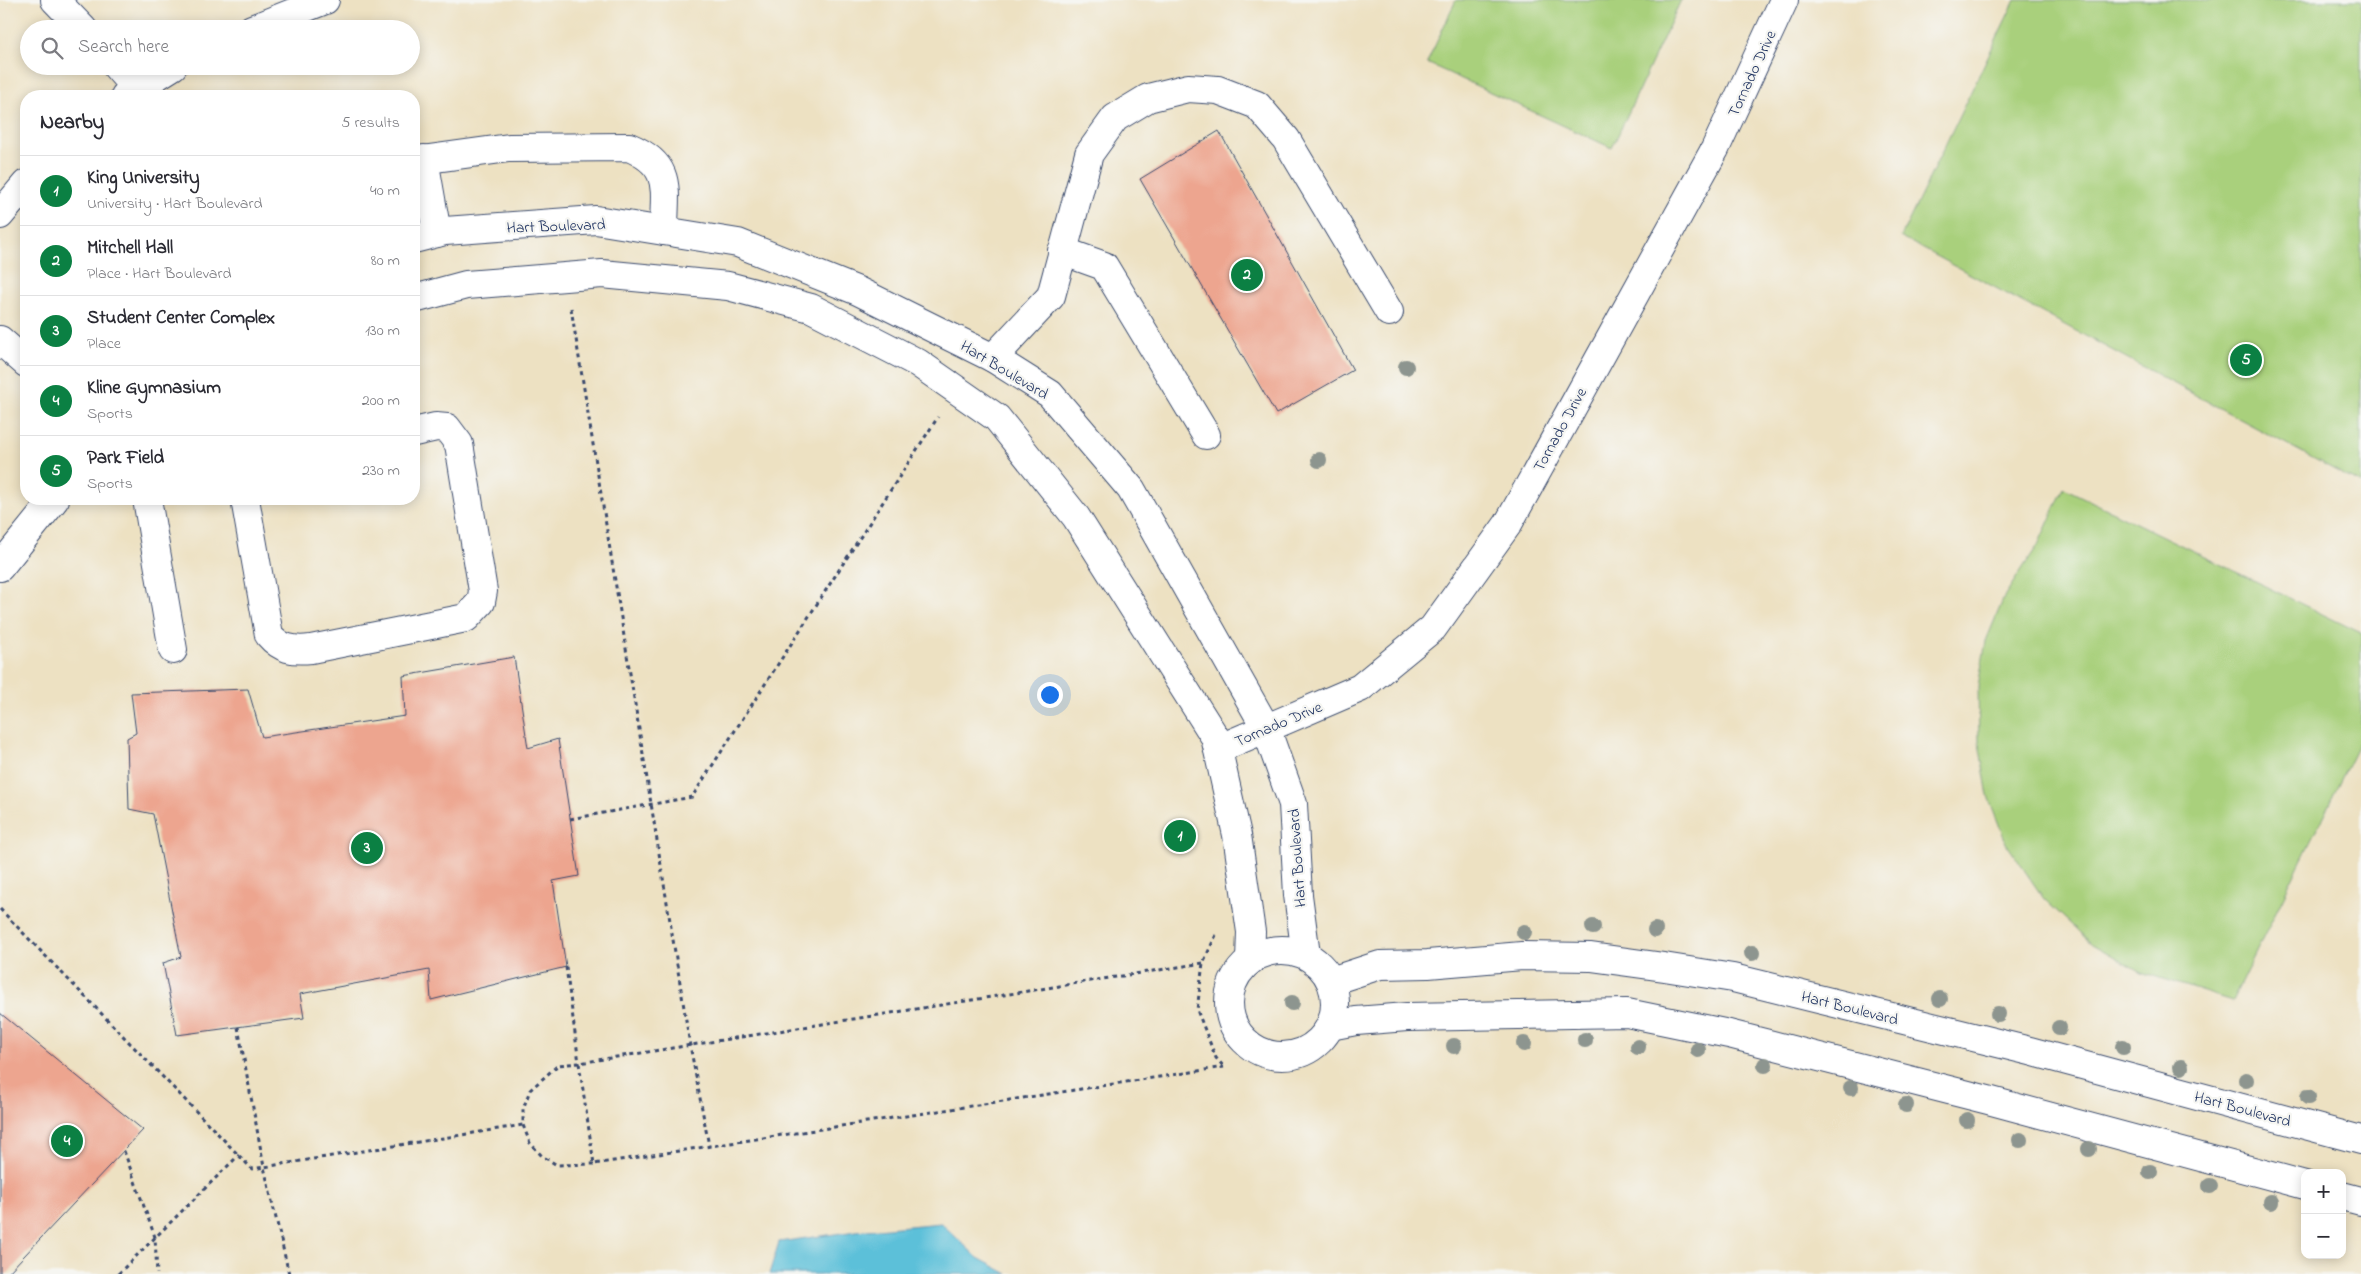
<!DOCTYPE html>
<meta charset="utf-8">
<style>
:root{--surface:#fff;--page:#f7f7f7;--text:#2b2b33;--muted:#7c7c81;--line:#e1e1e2;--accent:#0b8043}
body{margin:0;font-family:"Indie Flower",sans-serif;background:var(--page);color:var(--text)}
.controls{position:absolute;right:15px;bottom:15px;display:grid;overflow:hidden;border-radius:10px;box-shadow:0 2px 12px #0003}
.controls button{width:45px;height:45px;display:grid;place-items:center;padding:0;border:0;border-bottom:1px solid var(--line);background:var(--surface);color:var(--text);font:25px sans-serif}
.you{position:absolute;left:1049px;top:694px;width:18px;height:18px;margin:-12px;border:4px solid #fff;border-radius:50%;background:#1a73e8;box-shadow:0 0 0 8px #1a73e833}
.badge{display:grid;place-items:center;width:32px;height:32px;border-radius:50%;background:var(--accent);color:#fff;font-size:16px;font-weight:700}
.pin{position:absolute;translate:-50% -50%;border:2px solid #fff;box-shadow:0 1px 5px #0006}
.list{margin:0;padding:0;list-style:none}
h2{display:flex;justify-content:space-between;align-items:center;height:65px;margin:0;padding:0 20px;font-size:21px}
h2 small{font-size:16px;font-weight:400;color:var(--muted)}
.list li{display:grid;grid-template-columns:32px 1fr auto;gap:15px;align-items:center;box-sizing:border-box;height:70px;padding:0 20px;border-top:1px solid var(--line)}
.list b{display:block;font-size:19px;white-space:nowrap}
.list p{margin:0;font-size:16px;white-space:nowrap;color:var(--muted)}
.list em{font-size:16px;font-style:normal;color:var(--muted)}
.icon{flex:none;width:28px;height:28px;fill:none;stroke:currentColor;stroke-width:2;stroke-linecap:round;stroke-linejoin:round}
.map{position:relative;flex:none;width:2361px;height:1274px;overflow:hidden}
.search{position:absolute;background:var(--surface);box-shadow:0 2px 12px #0003;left:20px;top:20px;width:400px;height:55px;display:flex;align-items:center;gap:12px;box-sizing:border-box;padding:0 18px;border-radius:28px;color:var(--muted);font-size:19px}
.panel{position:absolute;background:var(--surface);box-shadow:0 2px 12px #0003;left:20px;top:90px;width:400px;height:415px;border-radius:20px}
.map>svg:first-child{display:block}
.green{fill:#a9d07b;stroke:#62806c}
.water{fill:#5bc0d9;stroke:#3b789c}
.building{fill:#eda58f}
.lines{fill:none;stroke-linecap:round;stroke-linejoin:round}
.minor-casing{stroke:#3a4a6d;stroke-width:30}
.path{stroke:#3a4a6d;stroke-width:3;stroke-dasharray:4 4;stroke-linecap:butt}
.minor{stroke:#fff;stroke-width:28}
.tree{fill:#8d958f}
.labels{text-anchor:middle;stroke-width:4.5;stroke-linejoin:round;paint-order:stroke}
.street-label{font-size:16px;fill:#1b2f5e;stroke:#f6f6f2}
</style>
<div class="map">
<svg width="2361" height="1274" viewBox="0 0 2361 1274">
<rect width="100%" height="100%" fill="#f6f6f2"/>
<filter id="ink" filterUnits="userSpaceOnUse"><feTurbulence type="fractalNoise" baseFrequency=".02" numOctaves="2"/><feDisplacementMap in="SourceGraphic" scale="10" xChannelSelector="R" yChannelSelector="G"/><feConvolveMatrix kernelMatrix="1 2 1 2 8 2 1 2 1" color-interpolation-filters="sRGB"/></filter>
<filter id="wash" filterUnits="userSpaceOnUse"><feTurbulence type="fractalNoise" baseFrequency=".0096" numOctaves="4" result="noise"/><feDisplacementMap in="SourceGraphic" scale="20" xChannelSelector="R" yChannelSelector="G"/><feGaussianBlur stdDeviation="1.12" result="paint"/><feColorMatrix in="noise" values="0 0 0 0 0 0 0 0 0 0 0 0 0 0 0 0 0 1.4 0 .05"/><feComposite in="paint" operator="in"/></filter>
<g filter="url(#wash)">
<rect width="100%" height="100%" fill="#ede1c2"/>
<g class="green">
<polygon points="1456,0 1681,0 1612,148 1427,63"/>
<polygon points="2015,0 2361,0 2361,484 1901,237"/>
<polygon points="2064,488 2361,633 2361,739 2232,1001 2141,972 2092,944 2044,899 2006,843 1988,796 1979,743 1978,686 1986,641 2005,595 2038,545"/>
</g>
<polygon class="water" points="941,1223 978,1258 1008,1274 769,1274 779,1242 856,1231"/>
<g id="blocks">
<g class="building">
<polygon points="1219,131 1353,370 1276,414 1140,179"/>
<polygon points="514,657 528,748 558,739 579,876 553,881 566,967 431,1000 429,970 300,994 304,1018 177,1035 163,963 181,957 153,814 129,809 127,738 136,733 131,693 248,689 262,737 405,716 403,676"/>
<polygon points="0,1013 143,1130 7,1274 0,1274"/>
</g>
</g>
</g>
<g filter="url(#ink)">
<use href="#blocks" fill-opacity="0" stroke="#3a4a6d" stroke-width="1"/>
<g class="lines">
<g class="minor-casing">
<g id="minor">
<polyline points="55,0 83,29"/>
<polyline points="252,29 325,0"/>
<polyline points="116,66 136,89"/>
<polyline points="125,96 173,66"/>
<polyline points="424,159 437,233"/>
<path d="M414 161 509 148 629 147C674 166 664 190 664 231"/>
<polyline points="0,215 26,184"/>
<polyline points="414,239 445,231 596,220 738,243 858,291 993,358 1050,394 1131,489 1266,728 1293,804 1298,895 1306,955"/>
<polyline points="1062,251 1104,266 1206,435"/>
<polyline points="414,299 466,285 602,274 728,286 811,308 918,363 997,418 1076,517 1215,737 1237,835 1251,932 1250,960"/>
<polyline points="0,340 26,363"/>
<polyline points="993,358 1051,296 1089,154 1115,118 1148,98 1188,88 1218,90 1257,105 1286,139 1389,312"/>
<polyline points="147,499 173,650"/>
<path d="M245 499 269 635C281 649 293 651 311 649L466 618 481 602 483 591 459 444 447 428 436 427 414 432"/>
<polyline points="0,567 55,499"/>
<polyline points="1218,749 1360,688 1433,628 1508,524 1715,149 1784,0"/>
<circle cx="1282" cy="1003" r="53"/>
<polyline points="1331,981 1380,965 1428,964 1522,956 1591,957 1664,967 1733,978 2030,1051 2361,1140"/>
<polyline points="1330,1026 1356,1021 1407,1017 1627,1013 1729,1034 1988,1100 2305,1185"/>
<polyline points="2342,1196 2361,1201"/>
</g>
</g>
<g class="path">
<polyline points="571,308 690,1045 709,1146"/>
<polyline points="570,819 692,797 938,417"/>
<polyline points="0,909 252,1169 523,1125"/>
<polyline points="1216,935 1203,963 1197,1010 1216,1058 1224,1067"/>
<polyline points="1203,963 579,1063 594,1164 1224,1067"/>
<polyline points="566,967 579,1063 558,1065 530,1090 523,1109 523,1125 530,1143 542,1156 557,1165 594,1164"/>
<polyline points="238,1027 264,1167 289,1274"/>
<polyline points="124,1151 155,1237 157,1274"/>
<polyline points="118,1274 239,1155"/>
</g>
<use href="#minor" class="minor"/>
</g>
<g class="tree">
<circle cx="1406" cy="367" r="8"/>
<circle cx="1319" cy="460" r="8"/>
<circle cx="1593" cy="927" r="8"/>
<circle cx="1655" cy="930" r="8"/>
<circle cx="1524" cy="932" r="8"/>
<circle cx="1752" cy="953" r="8"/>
<circle cx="1940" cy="999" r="8"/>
<circle cx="1292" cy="1003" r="8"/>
<circle cx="1998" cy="1014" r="8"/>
<circle cx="2059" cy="1028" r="8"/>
<circle cx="1585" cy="1040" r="8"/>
<circle cx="1524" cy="1044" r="8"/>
<circle cx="1454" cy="1046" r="8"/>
<circle cx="1638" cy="1047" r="8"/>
<circle cx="2123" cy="1047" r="8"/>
<circle cx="1698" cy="1050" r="8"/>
<circle cx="1765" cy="1065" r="8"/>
<circle cx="2181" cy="1067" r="8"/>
<circle cx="2246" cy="1080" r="8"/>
<circle cx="1851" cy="1088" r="8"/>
<circle cx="2308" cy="1097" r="8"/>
<circle cx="1906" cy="1105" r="8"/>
<circle cx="1967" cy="1120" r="8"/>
<circle cx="2020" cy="1140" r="8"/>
<circle cx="2089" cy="1149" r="8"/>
<circle cx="2150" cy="1172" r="8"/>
<circle cx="2210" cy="1186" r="8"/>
<circle cx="2271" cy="1202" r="8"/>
</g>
</g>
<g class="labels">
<g class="street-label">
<text transform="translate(1751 73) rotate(-65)" y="6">Tornado Drive</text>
<text transform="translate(556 225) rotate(-2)" y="6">Hart Boulevard</text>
<text transform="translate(1005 369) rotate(31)" y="6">Hart Boulevard</text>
<text transform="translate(1559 429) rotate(-61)" y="6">Tornado Drive</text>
<text transform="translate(1278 723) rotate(-23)" y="6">Tornado Drive</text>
<text transform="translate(1296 858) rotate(-94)" y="6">Hart Boulevard</text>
<text transform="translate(1850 1007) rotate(14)" y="6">Hart Boulevard</text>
<text transform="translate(2243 1108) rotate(15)" y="6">Hart Boulevard</text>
</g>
</g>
</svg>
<div class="controls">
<button>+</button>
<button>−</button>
</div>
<div class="you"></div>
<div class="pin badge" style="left:1180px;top:836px">1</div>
<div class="pin badge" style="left:1247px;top:275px">2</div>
<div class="pin badge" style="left:367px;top:848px">3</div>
<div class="pin badge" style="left:67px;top:1141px">4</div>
<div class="pin badge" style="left:2246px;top:360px">5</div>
<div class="search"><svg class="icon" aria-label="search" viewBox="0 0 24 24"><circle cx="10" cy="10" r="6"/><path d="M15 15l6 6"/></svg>Search here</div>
<section class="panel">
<h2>Nearby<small>5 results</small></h2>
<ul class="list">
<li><span class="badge">1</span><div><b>King University</b><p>University · Hart Boulevard</p></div><em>40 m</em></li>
<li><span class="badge">2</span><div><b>Mitchell Hall</b><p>Place · Hart Boulevard</p></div><em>80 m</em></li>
<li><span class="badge">3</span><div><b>Student Center Complex</b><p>Place</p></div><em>130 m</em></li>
<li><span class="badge">4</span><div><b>Kline Gymnasium</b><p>Sports</p></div><em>200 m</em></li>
<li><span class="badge">5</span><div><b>Park Field</b><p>Sports</p></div><em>230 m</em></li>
</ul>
</section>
</div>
